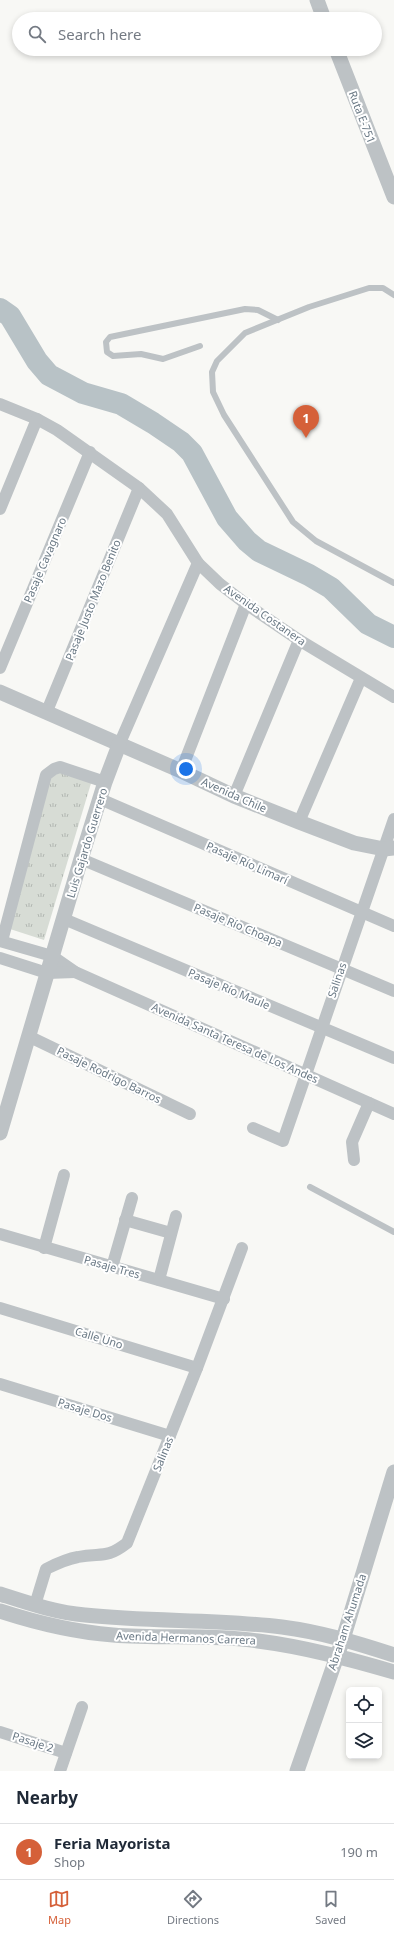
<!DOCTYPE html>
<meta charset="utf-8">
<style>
:root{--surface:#fff;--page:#f2f2f3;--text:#1f2937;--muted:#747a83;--line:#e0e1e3;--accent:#d56039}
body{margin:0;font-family:"Noto Sans",sans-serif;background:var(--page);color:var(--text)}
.controls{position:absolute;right:12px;bottom:12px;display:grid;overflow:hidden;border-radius:6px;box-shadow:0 2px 6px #0003}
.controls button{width:36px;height:36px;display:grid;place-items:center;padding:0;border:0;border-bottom:1px solid var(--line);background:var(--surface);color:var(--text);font:20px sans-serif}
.you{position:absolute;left:186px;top:769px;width:14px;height:14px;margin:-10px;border:3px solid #fff;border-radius:50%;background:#1a73e8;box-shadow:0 0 0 6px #1a73e833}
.badge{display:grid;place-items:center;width:26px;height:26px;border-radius:50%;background:var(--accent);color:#fff;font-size:13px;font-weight:700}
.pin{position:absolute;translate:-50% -33px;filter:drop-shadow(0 1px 2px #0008)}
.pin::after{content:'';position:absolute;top:21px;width:14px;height:12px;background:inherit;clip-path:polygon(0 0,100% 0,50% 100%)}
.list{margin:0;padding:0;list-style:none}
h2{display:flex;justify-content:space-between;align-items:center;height:52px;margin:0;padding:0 16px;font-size:17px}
h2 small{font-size:13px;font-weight:400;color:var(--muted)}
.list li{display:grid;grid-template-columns:26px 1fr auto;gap:12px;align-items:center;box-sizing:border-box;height:56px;padding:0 16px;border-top:1px solid var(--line)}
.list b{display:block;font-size:15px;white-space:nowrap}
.list p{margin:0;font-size:13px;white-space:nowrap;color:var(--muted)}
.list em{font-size:13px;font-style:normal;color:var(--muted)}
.icon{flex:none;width:22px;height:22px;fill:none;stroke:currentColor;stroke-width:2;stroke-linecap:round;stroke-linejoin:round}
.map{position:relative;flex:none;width:394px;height:1771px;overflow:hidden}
.search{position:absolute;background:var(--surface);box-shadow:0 2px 6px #0003;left:12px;right:12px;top:12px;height:44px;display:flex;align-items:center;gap:10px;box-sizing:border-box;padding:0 14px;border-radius:22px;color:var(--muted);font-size:15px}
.sheet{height:108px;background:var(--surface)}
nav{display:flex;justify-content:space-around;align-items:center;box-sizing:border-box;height:56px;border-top:1px solid var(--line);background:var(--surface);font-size:11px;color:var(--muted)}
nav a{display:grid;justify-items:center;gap:2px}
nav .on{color:var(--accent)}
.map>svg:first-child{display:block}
.grass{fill:url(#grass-tufts)}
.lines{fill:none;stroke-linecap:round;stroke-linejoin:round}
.river{stroke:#b8c2c6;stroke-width:22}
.service{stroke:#bdc2c5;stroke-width:6}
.minor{stroke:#bdc2c5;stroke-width:12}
.tertiary{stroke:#bdc2c5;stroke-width:15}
.labels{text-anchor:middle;stroke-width:4;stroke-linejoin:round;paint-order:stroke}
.street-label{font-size:11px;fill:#697884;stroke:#fff}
</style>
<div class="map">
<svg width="394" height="1771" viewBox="0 0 394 1771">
<defs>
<pattern id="grass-tufts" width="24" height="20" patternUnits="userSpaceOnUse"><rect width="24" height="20" fill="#d7dcd5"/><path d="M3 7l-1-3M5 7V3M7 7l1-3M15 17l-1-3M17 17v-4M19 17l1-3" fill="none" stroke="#b2b7b2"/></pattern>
</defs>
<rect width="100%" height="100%" fill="#f8f8f5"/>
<polygon class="grass" points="61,770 92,780 44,940 10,929 50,774"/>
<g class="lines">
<polyline class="river" points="0,309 10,316 37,361 49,375 83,393 121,404 153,423 181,442 192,453 227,518 247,541 259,551 309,575 331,588 368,624 394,637"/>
<g class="service">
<polyline points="394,295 383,288 369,288 309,307 245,333 217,361 212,372 213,392 224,415 293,522 316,541 394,583"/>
<polyline points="200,346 163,359 141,354 113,356 107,352 106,342 110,337 245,309 258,310 278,320"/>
<polyline points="310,1187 394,1232"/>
</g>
<g class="minor">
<polyline points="0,404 37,419 57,430 139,488 167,514 198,563 220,584 246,604 299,640 394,697"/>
<polyline points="0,509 37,419"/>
<polyline points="0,668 90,452"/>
<polyline points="47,711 139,488"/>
<polyline points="119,745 198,563"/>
<polyline points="181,771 246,604"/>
<polyline points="234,796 299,640"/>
<polyline points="100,799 394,926"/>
<polyline points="299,822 361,678"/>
<polyline points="81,859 394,991"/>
<polyline points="64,919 394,1058"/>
<polyline points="0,941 52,956 75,972 394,1114"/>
<polyline points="2,941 46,775 54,769 60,767 105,782"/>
<polyline points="0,958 47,973 75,972"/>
<polyline points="28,1036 190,1114"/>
<polyline points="253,1128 283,1141 394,819"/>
<polyline points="354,1160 352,1142 369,1103"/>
<polyline points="125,1220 171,1233"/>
<polyline points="0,1234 224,1299"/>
<polyline points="44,1248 64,1175"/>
<polyline points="112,1267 132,1198"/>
<polyline points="159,1280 176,1216"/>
<polyline points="0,1308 197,1368"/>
<polyline points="0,1384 170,1436"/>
<path d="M35 1605 46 1569C56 1564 66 1559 78 1557 101 1552 105 1560 127 1543L197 1368 242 1248"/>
<polyline points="0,1732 66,1753"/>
<polyline points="60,1771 82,1707"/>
</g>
<g class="tertiary">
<polyline points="317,0 324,19"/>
<polyline points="336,49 394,197"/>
<polyline points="0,692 181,771 234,796 299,822 354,843 384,849 394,848"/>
<polyline points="0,1133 81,859 105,782 119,745"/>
<path d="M0 1594C28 1603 57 1613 85 1615 151 1622 217 1619 282 1627 321 1632 357 1643 394 1655"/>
<path d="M0 1611C37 1623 74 1632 113 1635 161 1639 210 1634 258 1641 305 1647 349 1659 394 1672"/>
<polyline points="297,1771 343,1639 394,1472"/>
</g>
</g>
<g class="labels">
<g class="street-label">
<text transform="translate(362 117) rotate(69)" y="4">Ruta E-751</text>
<text transform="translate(45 560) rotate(-67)" y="4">Pasaje Cavagnaro</text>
<text transform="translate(93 600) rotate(-68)" y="4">Pasaje Justo Mazo Benito</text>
<text transform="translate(265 615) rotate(35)" y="4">Avenida Costanera</text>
<text transform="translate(234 795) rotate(24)" y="4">Avenida Chile</text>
<text transform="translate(87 843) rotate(-73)" y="4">Luis Gajardo Guerrero</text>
<text transform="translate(247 863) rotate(24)" y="4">Pasaje Río Limarí</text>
<text transform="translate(238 925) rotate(23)" y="4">Pasaje Río Choapa</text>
<text transform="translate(337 980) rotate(-71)" y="4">Salinas</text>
<text transform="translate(229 989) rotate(23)" y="4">Pasaje Río Maule</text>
<text transform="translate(235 1043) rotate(24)" y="4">Avenida Santa Teresa de Los Andes</text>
<text transform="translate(109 1075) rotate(26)" y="4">Pasaje Rodrigo Barros</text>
<text transform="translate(112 1267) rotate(16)" y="4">Pasaje Tres</text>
<text transform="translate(99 1338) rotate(17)" y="4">Calle Uno</text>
<text transform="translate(85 1410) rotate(17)" y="4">Pasaje Dos</text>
<text transform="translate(163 1454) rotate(-68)" y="4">Salinas</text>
<text transform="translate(347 1622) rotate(-72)" y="4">Abraham Ahumada</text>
<text transform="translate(186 1638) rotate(2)" y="4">Avenida Hermanos Carrera</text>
<text transform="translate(33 1742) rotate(18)" y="4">Pasaje 2</text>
</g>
</g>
</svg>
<div class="controls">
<button><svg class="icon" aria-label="locate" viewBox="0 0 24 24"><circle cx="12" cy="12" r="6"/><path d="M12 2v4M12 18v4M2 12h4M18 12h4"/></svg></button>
<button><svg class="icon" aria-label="layers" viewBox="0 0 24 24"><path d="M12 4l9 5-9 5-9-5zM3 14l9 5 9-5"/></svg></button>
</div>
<div class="you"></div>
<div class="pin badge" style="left:306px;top:438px">1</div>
<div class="search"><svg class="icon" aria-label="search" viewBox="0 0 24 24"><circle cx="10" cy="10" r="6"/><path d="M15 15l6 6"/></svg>Search here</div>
</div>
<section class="sheet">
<h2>Nearby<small></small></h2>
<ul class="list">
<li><span class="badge">1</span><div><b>Feria Mayorista</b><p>Shop</p></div><em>190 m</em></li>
</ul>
</section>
<nav>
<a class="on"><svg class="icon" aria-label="map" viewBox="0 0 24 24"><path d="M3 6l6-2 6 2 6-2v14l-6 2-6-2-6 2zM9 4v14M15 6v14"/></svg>Map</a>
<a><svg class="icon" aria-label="directions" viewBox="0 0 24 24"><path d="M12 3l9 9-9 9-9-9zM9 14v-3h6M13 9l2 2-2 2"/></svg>Directions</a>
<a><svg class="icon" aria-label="saved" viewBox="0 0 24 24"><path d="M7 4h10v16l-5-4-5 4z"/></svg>Saved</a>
</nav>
